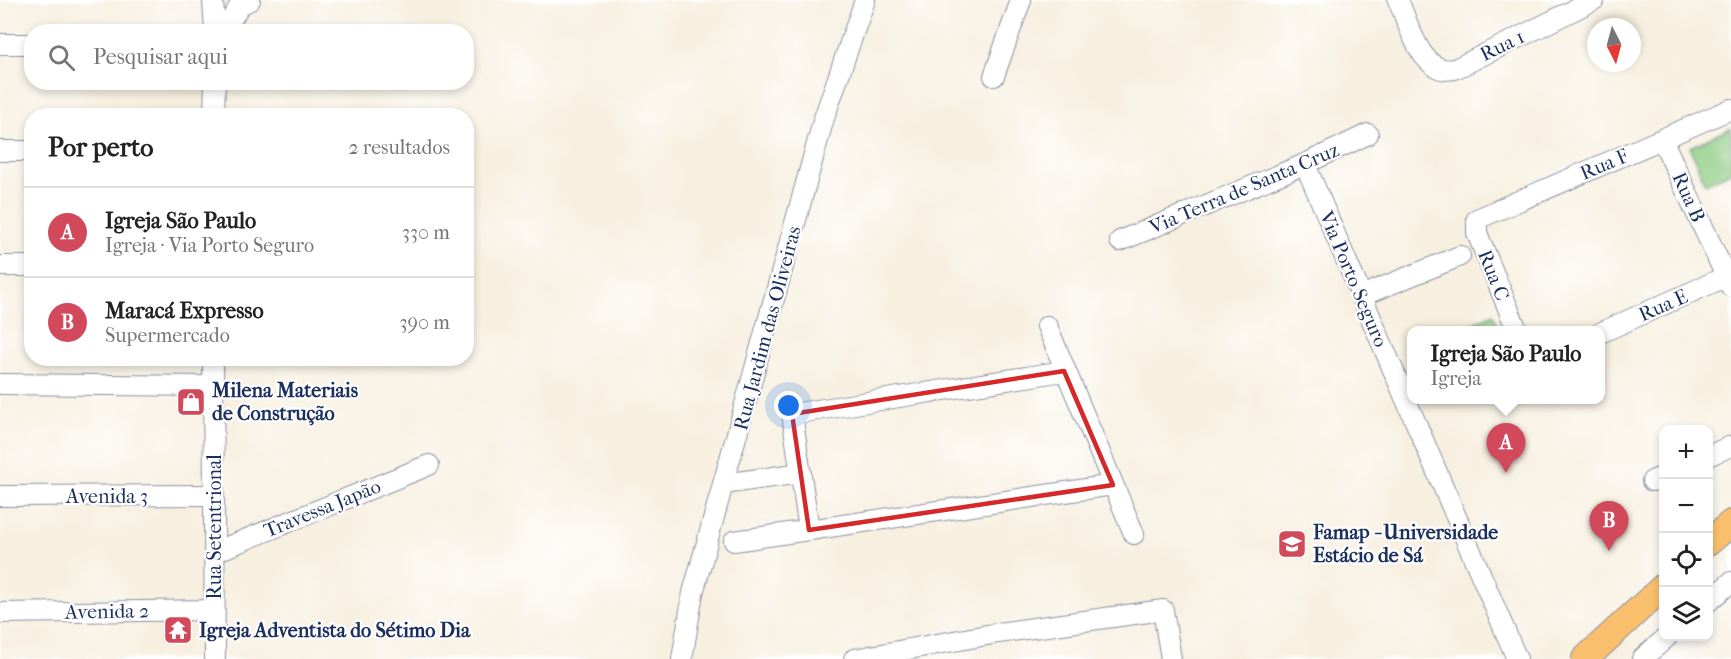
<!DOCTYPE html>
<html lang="pt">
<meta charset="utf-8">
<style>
:root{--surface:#fff;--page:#f6f6f6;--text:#222;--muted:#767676;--line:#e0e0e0;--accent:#d1495b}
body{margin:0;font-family:"IM FELL French Canon",serif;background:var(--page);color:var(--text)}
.controls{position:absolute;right:18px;bottom:18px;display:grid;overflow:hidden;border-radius:12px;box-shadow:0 3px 9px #0003}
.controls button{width:54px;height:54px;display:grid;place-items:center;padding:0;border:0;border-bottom:2px solid var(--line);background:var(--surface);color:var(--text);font:30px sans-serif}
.compass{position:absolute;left:1587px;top:18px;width:54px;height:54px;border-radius:50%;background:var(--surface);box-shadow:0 3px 9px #0003;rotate:174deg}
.you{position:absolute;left:789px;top:406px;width:21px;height:21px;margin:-15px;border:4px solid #fff;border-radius:50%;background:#1a73e8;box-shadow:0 0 0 9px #1a73e833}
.badge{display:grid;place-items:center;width:39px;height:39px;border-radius:50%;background:var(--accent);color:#fff;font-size:20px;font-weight:700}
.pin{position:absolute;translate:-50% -50px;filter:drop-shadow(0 2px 3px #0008)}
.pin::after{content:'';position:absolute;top:32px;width:21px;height:18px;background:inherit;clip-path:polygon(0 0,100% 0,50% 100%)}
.popup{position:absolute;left:1407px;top:326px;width:198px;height:78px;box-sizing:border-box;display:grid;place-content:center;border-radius:12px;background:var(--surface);filter:drop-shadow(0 2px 4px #0005);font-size:20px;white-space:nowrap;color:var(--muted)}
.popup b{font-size:22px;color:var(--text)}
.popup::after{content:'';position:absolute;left:50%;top:100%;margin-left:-12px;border:12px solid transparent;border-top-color:var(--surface)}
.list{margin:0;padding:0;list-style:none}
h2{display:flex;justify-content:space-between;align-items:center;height:78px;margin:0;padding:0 24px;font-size:26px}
h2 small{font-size:20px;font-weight:400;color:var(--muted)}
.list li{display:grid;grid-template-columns:39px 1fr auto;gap:18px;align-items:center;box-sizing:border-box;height:90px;padding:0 24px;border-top:2px solid var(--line)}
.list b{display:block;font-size:22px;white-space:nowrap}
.list p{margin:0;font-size:20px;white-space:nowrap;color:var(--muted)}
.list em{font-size:20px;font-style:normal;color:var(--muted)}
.icon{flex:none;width:33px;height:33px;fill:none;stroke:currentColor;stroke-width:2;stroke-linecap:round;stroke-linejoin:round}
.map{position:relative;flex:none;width:1731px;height:659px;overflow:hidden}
.search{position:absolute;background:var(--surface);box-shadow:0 3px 9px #0003;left:24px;top:24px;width:450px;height:66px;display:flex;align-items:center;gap:15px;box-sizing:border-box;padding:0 21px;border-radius:24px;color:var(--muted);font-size:22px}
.panel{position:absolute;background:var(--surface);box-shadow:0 3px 9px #0003;left:24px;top:108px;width:450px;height:258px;border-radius:24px}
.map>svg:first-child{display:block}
.garden{fill:#8ecc83;stroke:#547e70;stroke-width:1.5}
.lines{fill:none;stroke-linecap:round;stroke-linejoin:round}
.minor-casing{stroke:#898f9e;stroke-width:22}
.major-casing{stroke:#898f9e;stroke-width:28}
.minor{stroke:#fff;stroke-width:20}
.major{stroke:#f9bf6d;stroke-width:26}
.marked{fill:none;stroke:#d62828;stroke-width:4.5;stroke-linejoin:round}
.labels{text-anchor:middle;stroke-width:4.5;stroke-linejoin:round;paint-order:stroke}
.street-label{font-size:20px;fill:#1b2f5e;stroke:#fff}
.poi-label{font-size:20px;font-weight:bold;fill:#1b2f5e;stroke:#fff;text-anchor:start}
</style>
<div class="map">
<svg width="1731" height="659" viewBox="0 0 1731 659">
<rect width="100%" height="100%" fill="#fff"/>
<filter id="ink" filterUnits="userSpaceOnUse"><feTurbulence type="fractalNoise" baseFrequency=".0167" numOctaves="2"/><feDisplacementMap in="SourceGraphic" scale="12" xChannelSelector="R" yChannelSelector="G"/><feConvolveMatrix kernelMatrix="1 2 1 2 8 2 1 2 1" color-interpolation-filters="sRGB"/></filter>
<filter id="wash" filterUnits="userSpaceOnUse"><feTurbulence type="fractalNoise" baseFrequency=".008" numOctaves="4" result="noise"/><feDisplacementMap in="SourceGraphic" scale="24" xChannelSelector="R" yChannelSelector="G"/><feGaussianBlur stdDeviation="1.35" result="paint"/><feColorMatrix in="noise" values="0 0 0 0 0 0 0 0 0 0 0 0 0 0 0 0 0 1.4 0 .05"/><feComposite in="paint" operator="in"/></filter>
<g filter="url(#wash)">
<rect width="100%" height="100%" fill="#f7efdf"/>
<g class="garden">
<polygon points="1731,128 1731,172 1705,184 1690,147"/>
<polygon points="1493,314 1500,330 1473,330 1470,325"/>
</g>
</g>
<g filter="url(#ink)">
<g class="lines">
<g class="minor-casing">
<g id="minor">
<polyline points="213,0 215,32"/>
<path d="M1398 0C1409 24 1422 80 1457 68L1594 0"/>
<polyline points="224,32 240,5 250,0"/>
<polyline points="0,44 32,44"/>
<polyline points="994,76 1021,0"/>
<polyline points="214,116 215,82"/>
<polyline points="1662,139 1731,287"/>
<polyline points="0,151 32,151"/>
<polyline points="1305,164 1517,659"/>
<polyline points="1120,241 1305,164 1368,134"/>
<polyline points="0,266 32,266"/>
<polyline points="1361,296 1460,256"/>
<polyline points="1047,326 1134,534"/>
<polyline points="1517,330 1477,233 1477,219 1731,109"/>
<polyline points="1600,333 1725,277"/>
<polyline points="213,358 215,659"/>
<polyline points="1064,371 792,414 809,530 1113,485"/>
<polyline points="0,384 213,386"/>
<polyline points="1708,456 1731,446"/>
<polyline points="1652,481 1664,476"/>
<polyline points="723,484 801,473"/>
<polyline points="0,496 213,495"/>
<polyline points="734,541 809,530"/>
<polyline points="215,552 429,465"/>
<polyline points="1708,602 1731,582"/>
<polyline points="0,613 214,610"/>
<polyline points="682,659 693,593 824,118 865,0"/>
<polyline points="854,659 998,633 1163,610 1171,659"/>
<polyline points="1642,659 1668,636"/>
</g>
</g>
<g class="major-casing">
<g id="major">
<polyline points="1708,543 1731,523"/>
<polyline points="1585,659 1664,586"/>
</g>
</g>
<use href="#minor" class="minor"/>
<use href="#major" class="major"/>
</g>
</g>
<path class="marked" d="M1064 371 1113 485 809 530 792 414Z"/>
<defs>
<g id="shop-square" transform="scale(1.5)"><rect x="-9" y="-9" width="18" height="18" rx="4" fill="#d1495b" stroke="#fff"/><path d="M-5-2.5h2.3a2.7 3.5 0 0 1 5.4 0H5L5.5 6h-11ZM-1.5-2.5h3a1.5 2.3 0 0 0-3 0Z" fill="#fff"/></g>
<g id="university-square" transform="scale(1.5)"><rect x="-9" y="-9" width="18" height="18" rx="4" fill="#d1495b" stroke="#fff"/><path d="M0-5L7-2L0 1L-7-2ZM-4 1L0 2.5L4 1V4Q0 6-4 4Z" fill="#fff"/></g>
<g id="temple-square" transform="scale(1.5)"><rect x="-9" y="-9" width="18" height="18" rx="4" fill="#d1495b" stroke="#fff"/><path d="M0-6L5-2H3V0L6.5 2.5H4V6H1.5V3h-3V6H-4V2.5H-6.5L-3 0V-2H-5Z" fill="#fff"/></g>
</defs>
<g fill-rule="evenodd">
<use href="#shop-square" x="191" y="402"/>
<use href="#university-square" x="1292" y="544"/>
<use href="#temple-square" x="178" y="630"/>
</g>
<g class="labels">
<g class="street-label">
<text transform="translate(1502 45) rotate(-26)" y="7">Rua 1</text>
<text transform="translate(1604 164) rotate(-23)" y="7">Rua F</text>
<text transform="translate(1244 188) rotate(-23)" y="7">Via Terra de Santa Cruz</text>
<text transform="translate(1689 197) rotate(66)" y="7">Rua B</text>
<text transform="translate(1494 275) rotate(68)" y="7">Rua C</text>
<text transform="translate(1354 279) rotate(67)" y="7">Via Porto Seguro</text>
<text transform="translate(1663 305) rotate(-24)" y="7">Rua E</text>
<text transform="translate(767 328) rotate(-75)" y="7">Rua Jardim das Oliveiras</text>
<text x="107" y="503">Avenida 3</text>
<text transform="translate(322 508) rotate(-22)" y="7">Travessa Japão</text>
<text transform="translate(214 527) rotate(-90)" y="7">Rua Setentrional</text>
<text transform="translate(107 611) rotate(-1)" y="7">Avenida 2</text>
</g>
<g class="poi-label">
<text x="212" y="397">Milena Materiais<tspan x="212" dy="23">de Construção</tspan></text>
<text x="1313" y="539">Famap - Universidade<tspan x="1313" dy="23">Estácio de Sá</tspan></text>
<text x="199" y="637">Igreja Adventista do Sétimo Dia</text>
</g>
</g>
</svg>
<div class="controls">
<button>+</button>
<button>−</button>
<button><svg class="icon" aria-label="locate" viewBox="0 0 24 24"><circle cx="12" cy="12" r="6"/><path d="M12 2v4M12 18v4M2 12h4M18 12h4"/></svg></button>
<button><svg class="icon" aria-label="layers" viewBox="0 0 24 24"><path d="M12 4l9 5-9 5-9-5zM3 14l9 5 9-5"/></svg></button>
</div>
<svg class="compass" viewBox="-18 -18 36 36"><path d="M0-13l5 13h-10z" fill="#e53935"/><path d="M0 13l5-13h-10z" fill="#767676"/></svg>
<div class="you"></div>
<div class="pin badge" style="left:1506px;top:473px">A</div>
<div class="popup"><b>Igreja São Paulo</b>Igreja</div>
<div class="pin badge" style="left:1609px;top:551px">B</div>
<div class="search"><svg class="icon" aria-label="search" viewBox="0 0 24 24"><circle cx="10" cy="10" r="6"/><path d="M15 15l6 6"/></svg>Pesquisar aqui</div>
<section class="panel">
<h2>Por perto<small>2 resultados</small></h2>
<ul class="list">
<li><span class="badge">A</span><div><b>Igreja São Paulo</b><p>Igreja · Via Porto Seguro</p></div><em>330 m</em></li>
<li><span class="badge">B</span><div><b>Maracá Expresso</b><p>Supermercado</p></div><em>390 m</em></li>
</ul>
</section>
</div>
